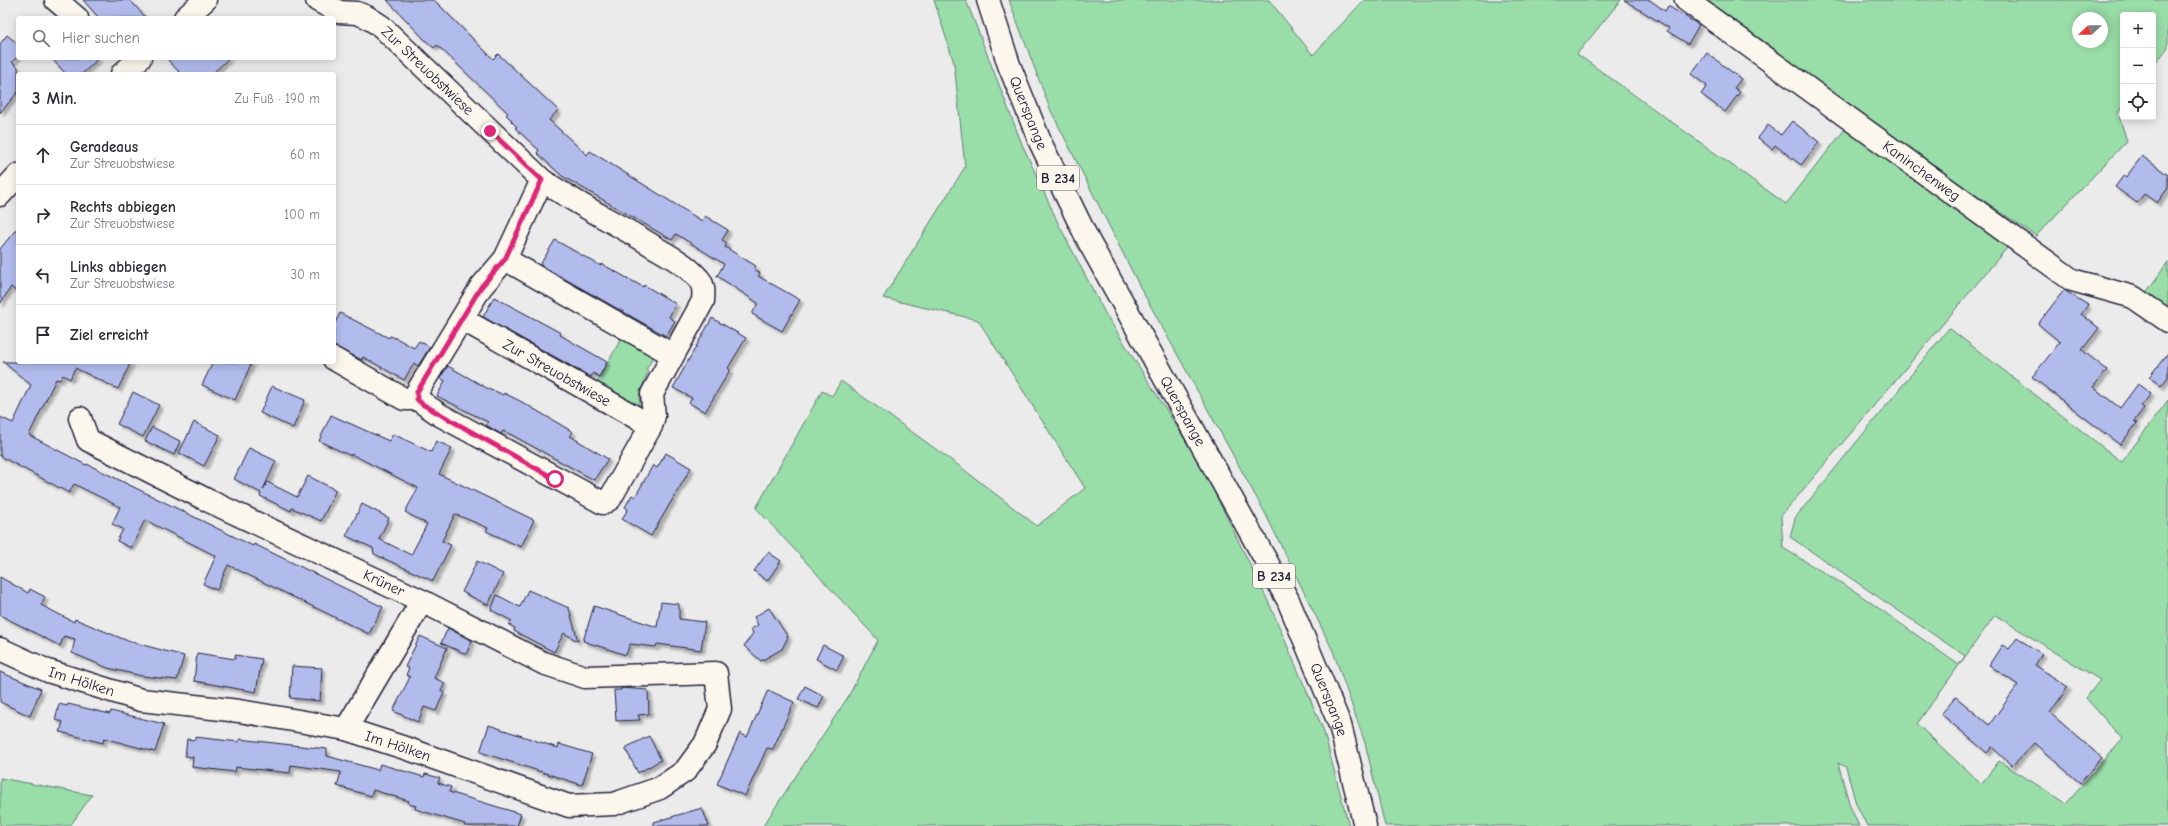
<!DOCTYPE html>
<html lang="de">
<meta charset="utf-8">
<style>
:root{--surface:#fff;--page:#f7f7f7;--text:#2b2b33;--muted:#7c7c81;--line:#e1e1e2}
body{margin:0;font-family:"Comic Neue",sans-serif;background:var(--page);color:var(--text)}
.controls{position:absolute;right:12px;top:12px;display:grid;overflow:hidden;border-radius:4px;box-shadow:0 2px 10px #0003}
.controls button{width:36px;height:36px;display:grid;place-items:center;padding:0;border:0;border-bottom:1px solid var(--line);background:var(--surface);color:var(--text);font:20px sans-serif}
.compass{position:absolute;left:2072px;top:12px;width:36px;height:36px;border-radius:50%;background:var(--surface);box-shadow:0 2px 10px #0003;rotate:248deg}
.stop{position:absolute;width:12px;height:12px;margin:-9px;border:3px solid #db2777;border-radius:50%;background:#fff}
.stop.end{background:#db2777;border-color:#fff;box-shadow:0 1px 4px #0008}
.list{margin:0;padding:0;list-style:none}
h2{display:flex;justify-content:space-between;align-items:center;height:52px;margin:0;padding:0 16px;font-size:17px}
h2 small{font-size:13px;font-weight:400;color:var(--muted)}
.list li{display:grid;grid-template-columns:26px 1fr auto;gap:12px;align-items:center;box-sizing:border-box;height:60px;padding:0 16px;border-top:1px solid var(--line)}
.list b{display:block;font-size:15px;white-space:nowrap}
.list p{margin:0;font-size:13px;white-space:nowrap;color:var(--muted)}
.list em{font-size:13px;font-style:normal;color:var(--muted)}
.icon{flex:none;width:22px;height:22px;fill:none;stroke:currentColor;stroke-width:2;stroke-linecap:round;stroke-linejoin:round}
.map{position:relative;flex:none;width:2168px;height:826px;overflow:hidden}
.search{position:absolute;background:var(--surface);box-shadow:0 2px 10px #0003;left:16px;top:16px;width:320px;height:44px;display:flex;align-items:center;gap:10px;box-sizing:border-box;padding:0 14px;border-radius:4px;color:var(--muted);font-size:15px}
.panel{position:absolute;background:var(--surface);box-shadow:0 2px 10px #0003;left:16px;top:72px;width:320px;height:292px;border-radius:4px}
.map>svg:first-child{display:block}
.green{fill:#99dda8;stroke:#5e8072;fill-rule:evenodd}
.building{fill:#b1bced;stroke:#22223b;filter:url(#shadow)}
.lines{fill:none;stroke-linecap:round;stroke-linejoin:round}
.minor-casing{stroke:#22223b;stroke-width:25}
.major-casing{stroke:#22223b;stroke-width:25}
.minor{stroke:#fbf7ec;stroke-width:22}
.major{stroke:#fbf7ec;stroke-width:22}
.route{stroke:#db2777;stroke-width:5}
.labels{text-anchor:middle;stroke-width:3;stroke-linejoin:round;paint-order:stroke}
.shield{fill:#fbf7ec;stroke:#636270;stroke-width:1}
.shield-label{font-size:14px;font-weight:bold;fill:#22223b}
.street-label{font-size:15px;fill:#22223b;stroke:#fbf7ec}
</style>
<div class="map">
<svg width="2168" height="826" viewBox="0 0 2168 826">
<defs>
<filter id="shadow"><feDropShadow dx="3.5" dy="3.5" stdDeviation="1" flood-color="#0004"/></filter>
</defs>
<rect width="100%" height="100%" fill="#ecebec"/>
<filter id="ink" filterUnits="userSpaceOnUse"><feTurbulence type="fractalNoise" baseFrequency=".025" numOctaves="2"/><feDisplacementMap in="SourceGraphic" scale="8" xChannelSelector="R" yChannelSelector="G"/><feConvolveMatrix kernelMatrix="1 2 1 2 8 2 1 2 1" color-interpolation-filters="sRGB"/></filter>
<g filter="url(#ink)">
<g class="green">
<polygon points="934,0 966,0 1022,144 1059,225 1105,313 1200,463 1269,603 1323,729 1349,826 763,826 848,697 878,640 756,508 822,391 832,396 841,381 958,465 1037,526 1085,488 978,320 883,298 965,167 954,63"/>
<path d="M1009 0H1269L1313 55 1364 0H1621L1577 54 1786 204 1849 124 2012 242 1781 516 1783 548 1856 592 1959 665 1965 656 1790 537 1795 518 1949 328 2122 462 2168 400V826H1867L1856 804 1846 767 1838 763 1850 806 1859 826H1385L1365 743 1333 651 1265 513 1140 287 1050 109ZM1995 615 2100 680 2086 698 2122 739 2066 803 1999 761 1981 784 1917 724Z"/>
<path d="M1696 0H2168V47L2153 67V15H2123V106L2118 113 2127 141 2036 236 1788 68ZM2078 18H2102V42H2078Z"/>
<polygon points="2168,262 2168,334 2135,308"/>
<polygon points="621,339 654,355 646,370 648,371 640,393 639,405 630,410 595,386"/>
<polygon points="0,778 92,795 70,826 0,826"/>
</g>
<g class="building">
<polygon points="83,0 130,0 146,18 99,18"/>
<polygon points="387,0 434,0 493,59 498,54 558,110 549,120 587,155 590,151 702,221 705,216 728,230 722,240 727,243 725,247 756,266 754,269 760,273 758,276 800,300 782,331 752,314 758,303 717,276 724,264 676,234 672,240 562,176 537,153 539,150 515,128 517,127 511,121 512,120 506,115 508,113 437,45 434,48 426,41"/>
<polygon points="1624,0 1650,0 1665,11 1668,6 1699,25 1688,44 1667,31 1669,28"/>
<polygon points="7,35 18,44 18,56 12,62 18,67 18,92 0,113 0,44"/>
<polygon points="1707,53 1741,79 1734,88 1740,92 1725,112 1701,94 1707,86 1691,74"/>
<polygon points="51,58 99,58 82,74 66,74"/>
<polygon points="166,58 229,58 212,74 181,74"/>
<polygon points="1792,121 1819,142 1801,165 1775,145 1772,149 1758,138 1768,125 1781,135"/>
<polygon points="2142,156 2168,175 2168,188 2157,203 2144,194 2137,203 2115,187 2124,175 2126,177"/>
<polygon points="18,227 18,293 11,287 0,304 0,249"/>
<polygon points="555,240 601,266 602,264 643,287 644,285 676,304 669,317 675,321 666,336 540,265"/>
<polygon points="2064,290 2088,305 2081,314 2099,328 2082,350 2107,370 2093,387 2120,408 2138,384 2151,394 2141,406 2144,408 2134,421 2137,423 2120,445 2032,377 2060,342 2038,324"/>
<polygon points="494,297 561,333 560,335 607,362 599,377 593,373 591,377 483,317"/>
<polygon points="340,313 389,338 390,336 398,339 414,348 419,341 430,347 418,366 414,363 404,380 363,357 362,360 334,346 334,325"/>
<polygon points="712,318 746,338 728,368 730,370 705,412 689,403 692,398 673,388"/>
<polygon points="2168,353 2168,377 2161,386 2149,377"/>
<polygon points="3,362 131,362 118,389 75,368 70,379 63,375 60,380 56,379 29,435 86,465 87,464 253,546 254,544 383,607 369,634 228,565 217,590 203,584 216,556 145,520 131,548 117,541 123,529 112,524 120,507 74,484 69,493 0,456 0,417 13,423 31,385"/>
<polygon points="213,362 252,362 235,400 202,385"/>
<polygon points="448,366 492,391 493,390 503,395 504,393 522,402 573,432 570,436 608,459 594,480 510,434 503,431 501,434 486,425 488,422 437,396 445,381 440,378"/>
<polygon points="272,386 305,400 293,428 260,413"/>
<polygon points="133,392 159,405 143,437 117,424"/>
<polygon points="331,415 389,441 393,434 431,452 436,441 452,448 439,474 534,520 521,547 486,531 488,528 455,514 442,541 451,545 433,581 374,554 373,548 346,536 362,504 389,518 379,539 411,555 427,524 405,512 418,488 351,454 351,456 319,441"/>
<polygon points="194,422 220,435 204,466 179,453"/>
<polygon points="152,427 180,441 174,455 145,441"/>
<polygon points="249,448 276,461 263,490 267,482 297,497 308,476 336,490 321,521 292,508 291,511 260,496 261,493 234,479"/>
<polygon points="666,453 691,468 651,536 622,519 628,509 625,507 632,495 635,497 653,465 657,468"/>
<polygon points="768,552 781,561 767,581 754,571"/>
<polygon points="477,561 503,574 488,605 462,592"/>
<polygon points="0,577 28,593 30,589 45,597 41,605 74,622 75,619 128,641 184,656 177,680 142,676 108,668 72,653 75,639 64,636 60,646 0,615"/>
<polygon points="528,590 569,608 578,641 564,633 554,652 514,631 515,628 509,625 512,621 491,610 497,595 520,607"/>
<polygon points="661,602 679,604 679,619 705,622 701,650 657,644 656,647 630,644 626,655 583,641 594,606 657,627"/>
<polygon points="769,608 788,637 782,649 761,661 744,646 753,633 751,629 758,625 754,617"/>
<polygon points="448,628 472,641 466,654 441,643"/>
<polygon points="420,636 447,648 434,678 445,683 441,691 444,692 436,711 424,707 418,722 393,711 410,677 406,675 409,668 405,667"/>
<polygon points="2017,638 2042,654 2035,665 2068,687 2050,713 2102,758 2080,783 2034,743 2012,766 1992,747 1987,753 1941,714 1956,697 1989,725 2018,685 1989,665 2002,645 2009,649"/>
<polygon points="823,645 844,656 837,670 816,659"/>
<polygon points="197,653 235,659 235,655 262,659 256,692 194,681"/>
<polygon points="292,666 322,668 320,701 290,698"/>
<polygon points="0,672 41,689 30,716 0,702"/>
<polygon points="805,686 824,696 818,708 798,699"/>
<polygon points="621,688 648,690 649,714 638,715 640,720 616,721 614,690 621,690"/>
<polygon points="768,690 794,702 773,749 767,748 745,796 717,784 740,733 747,737"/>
<polygon points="59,704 67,706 68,704 110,714 111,711 164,724 155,752 104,738 103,743 60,732 63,722 55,720"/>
<polygon points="489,725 558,748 559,744 592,754 582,785 480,752"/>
<polygon points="649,736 661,760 638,773 625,748"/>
<polygon points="195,737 239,742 239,739 327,749 327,756 378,770 380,764 424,777 425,774 440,778 438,783 451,787 449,792 521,814 517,826 464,826 465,824 415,809 416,806 408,804 409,801 373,790 371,796 337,786 341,772 291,765 290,773 236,767 235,772 192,767 193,757 185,756 187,739 195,740"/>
<polygon points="702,808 709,826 654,826 654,822"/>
</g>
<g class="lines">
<g class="minor-casing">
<g id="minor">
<polyline points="56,0 77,18"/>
<path id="s1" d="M317 0 339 12 357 13 367 17 381 26 542 180C578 205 618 224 656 248 670 256 685 264 696 276 704 283 704 291 703 301L652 394 654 416 651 426 610 499 603 503 440 415 417 399V392L481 287 505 259 542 180"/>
<path id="s2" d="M1686 0 2072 280 2133 297 2168 321"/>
<polyline points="505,259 673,355"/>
<path id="s3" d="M462 319 651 426"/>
<polyline points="334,359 404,399 417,399"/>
<path id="s4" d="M0 649 48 671 141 700 239 711 346 729 411 750 569 806 614 804 660 788 685 771 705 744 720 709 716 673 585 677 543 663 422 601 209 501 88 440 80 418"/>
<polyline points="346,729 422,601"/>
</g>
</g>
<g class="major-casing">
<g id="major">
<path id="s5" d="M988 0 1009 65 1041 144 1089 242 1288 600 1340 725 1365 826"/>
<polyline points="185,18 205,0"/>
<polyline points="122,74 140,58"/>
<polyline points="0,195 18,175"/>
</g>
</g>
<use href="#minor" class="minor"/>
<use href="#major" class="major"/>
</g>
</g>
<g class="lines" filter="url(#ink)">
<polyline class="route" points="490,131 542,180 505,259 481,287 417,392 417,399 422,404 555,479"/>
</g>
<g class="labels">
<g class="shield">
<rect x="1037" y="166" width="42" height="24" rx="3"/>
<rect x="1253" y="564" width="42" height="24" rx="3"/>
</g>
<g class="shield-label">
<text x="1058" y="183">B 234</text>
<text x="1274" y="581">B 234</text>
</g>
<g class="street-label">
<text dy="5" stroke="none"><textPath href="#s1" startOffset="135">Zur Streuobstwiese</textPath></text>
<text dy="5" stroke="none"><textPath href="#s5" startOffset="120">Querspange</textPath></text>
<text dy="5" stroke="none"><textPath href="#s2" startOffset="291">Kaninchenweg</textPath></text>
<text dy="5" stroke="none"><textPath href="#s3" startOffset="109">Zur Streuobstwiese</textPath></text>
<text dy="5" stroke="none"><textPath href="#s5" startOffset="456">Querspange</textPath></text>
<text transform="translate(384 583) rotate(25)" y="5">Krüner</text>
<text dy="5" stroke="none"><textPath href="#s4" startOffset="88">Im Hölken</textPath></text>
<text dy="5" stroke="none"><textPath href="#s5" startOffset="780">Querspange</textPath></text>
<text dy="5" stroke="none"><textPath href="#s4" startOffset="412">Im Hölken</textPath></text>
</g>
</g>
</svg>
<div class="controls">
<button>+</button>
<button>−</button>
<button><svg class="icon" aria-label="locate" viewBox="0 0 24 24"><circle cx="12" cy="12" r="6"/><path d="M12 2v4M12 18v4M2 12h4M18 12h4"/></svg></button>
</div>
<svg class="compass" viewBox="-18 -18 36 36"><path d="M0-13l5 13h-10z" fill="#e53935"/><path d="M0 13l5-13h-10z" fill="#7c7c81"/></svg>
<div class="stop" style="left:555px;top:479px"></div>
<div class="stop end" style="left:490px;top:131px"></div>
<div class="search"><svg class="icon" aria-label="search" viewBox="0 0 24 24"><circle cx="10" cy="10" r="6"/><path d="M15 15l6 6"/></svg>Hier suchen</div>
<section class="panel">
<h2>3 Min.<small>Zu Fuß · 190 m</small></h2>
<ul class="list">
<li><svg class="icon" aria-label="ahead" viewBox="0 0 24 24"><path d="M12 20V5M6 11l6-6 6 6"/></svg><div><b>Geradeaus</b><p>Zur Streuobstwiese</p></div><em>60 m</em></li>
<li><svg class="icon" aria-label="right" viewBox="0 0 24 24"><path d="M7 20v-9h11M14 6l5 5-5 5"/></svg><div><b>Rechts abbiegen</b><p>Zur Streuobstwiese</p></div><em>100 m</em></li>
<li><svg class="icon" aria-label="left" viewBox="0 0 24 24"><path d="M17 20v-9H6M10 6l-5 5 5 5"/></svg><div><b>Links abbiegen</b><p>Zur Streuobstwiese</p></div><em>30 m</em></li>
<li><svg class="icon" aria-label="arrive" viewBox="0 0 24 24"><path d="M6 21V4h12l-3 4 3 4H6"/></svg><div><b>Ziel erreicht</b></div></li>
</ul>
</section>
</div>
